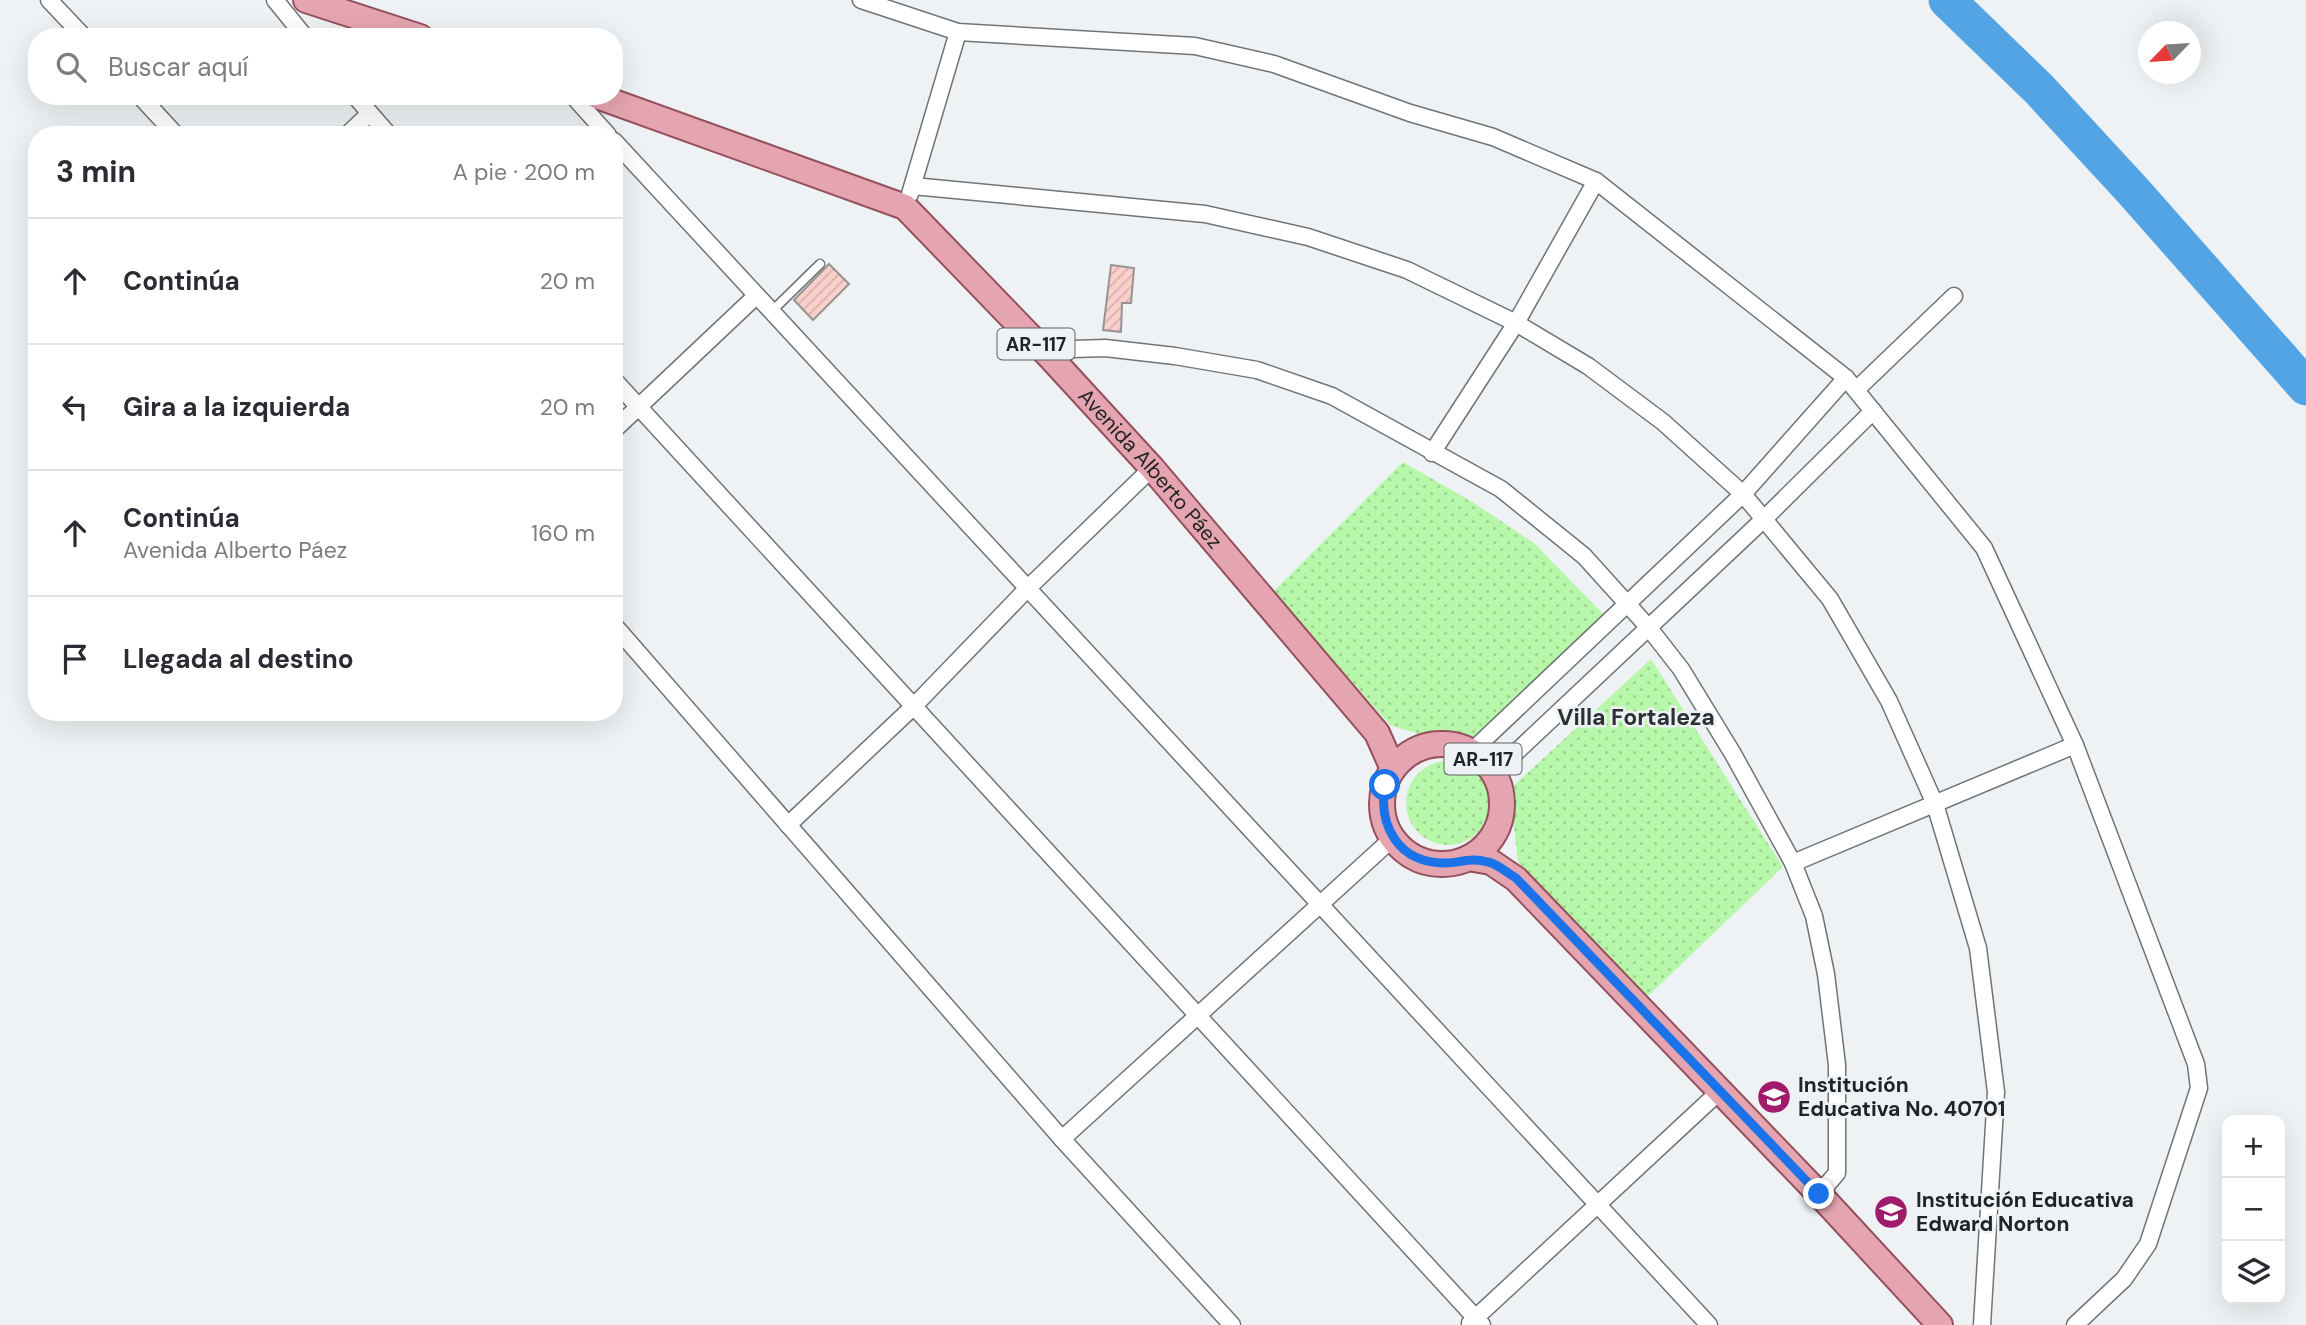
<!DOCTYPE html>
<html lang="es">
<meta charset="utf-8">
<style>
:root{--surface:#fff;--page:#f7f7f7;--text:#2b2b33;--muted:#7c7c81;--line:#e1e1e2}
body{margin:0;font-family:"DM Sans",sans-serif;background:var(--page);color:var(--text)}
.controls{position:absolute;right:21px;bottom:21px;display:grid;overflow:hidden;border-radius:14px;box-shadow:0 7px 28px #0002}
.controls button{width:63px;height:63px;display:grid;place-items:center;padding:0;border:0;border-bottom:2px solid var(--line);background:var(--surface);color:var(--text);font:35px sans-serif}
.compass{position:absolute;left:2138px;top:21px;width:63px;height:63px;border-radius:50%;background:var(--surface);box-shadow:0 7px 28px #0002;rotate:245deg}
.stop{position:absolute;width:21px;height:21px;margin:-16px;border:5px solid #1a73e8;border-radius:50%;background:#fff}
.stop.end{background:#1a73e8;border-color:#fff;box-shadow:0 2px 7px #0008}
.list{margin:0;padding:0;list-style:none}
h2{display:flex;justify-content:space-between;align-items:center;height:91px;margin:0;padding:0 28px;font-size:30px}
h2 small{font-size:23px;font-weight:400;color:var(--muted)}
.list li{display:grid;grid-template-columns:46px 1fr auto;gap:21px;align-items:center;box-sizing:border-box;height:126px;padding:0 28px;border-top:2px solid var(--line)}
.list b{display:block;font-size:26px;white-space:nowrap}
.list p{margin:0;font-size:23px;white-space:nowrap;color:var(--muted)}
.list em{font-size:23px;font-style:normal;color:var(--muted)}
.icon{flex:none;width:38px;height:38px;fill:none;stroke:currentColor;stroke-width:2;stroke-linecap:round;stroke-linejoin:round}
.map{position:relative;flex:none;width:2306px;height:1325px;overflow:hidden}
.search{position:absolute;background:var(--surface);box-shadow:0 7px 28px #0002;left:28px;top:28px;width:595px;height:77px;display:flex;align-items:center;gap:18px;box-sizing:border-box;padding:0 24px;border-radius:28px;color:var(--muted);font-size:26px}
.panel{position:absolute;background:var(--surface);box-shadow:0 7px 28px #0002;left:28px;top:126px;width:595px;height:595px;border-radius:28px}
.map>svg:first-child{display:block}
.park{fill:url(#park-dots)}
.lines{fill:none;stroke-linecap:round;stroke-linejoin:round}
.river{stroke:#52a4e4;stroke-width:37}
.building{fill:url(#building-hatch);stroke:#979393;stroke-width:2}
.service-casing{stroke:#717375;stroke-width:11}
.minor-casing{stroke:#717375;stroke-width:19}
.primary-casing{stroke:#95505d;stroke-width:28}
.service{stroke:#fff;stroke-width:8}
.minor{stroke:#fff;stroke-width:16}
.primary{stroke:#e5a5b0;stroke-width:24}
.route{stroke:#1a73e8;stroke-width:9}
.labels{text-anchor:middle;stroke-width:5;stroke-linejoin:round;paint-order:stroke}
.shield{fill:#eff2f4;stroke:#606162;stroke-width:2}
.shield-label{font-size:19px;font-weight:bold;fill:#222324}
.street-label{font-size:21px;fill:#222324;stroke:#eff2f4}
.poi-label{font-size:21px;font-weight:bold;fill:#222324;stroke:#eff2f4;text-anchor:start}
.neighbourhood-label{font-size:23px;font-weight:bold;fill:#2e3032;stroke:#eff2f4}
</style>
<div class="map">
<svg width="2306" height="1325" viewBox="0 0 2306 1325">
<defs>
<pattern id="park-dots" width="8" height="8" patternUnits="userSpaceOnUse" patternTransform="scale(1.75)"><rect width="8" height="8" fill="#b7f7a9"/><path d="M2 2h.1M6 6h.1" fill="none" stroke="#9dd391" stroke-width="1.8" stroke-linecap="round"/></pattern>
<pattern id="building-hatch" width="6" height="6" patternUnits="userSpaceOnUse" patternTransform="scale(1.75)"><rect width="6" height="6" fill="#fbcfcb"/><path d="M-1 1l2-2M0 6l6-6M5 7l2-2" fill="none" stroke="#d7b1ae"/></pattern>
</defs>
<rect width="100%" height="100%" fill="#eff2f4"/>
<g class="park">
<polygon points="1403,462 1474,503 1534,543 1604,615 1484,740 1423,735 1391,726 1273,592"/>
<polygon points="1651,659 1783,867 1646,998 1518,862 1510,789"/>
<circle cx="1448" cy="803" r="42"/>
</g>
<g class="lines">
<polyline class="river" points="1947,0 2039,89 2134,192 2306,387"/>
</g>
<g class="building">
<polygon points="829,264 849,284 813,320 794,300"/>
<polygon points="1111,265 1134,268 1131,303 1122,303 1121,332 1103,330"/>
</g>
<g class="lines">
<g class="service-casing">
<polyline id="service" points="771,312 820,264"/>
</g>
<g class="minor-casing">
<g id="minor">
<polyline points="49,0 84,37"/>
<polyline points="275,0 305,37"/>
<polyline points="861,0 958,32 1195,46 1274,64 1410,113 1493,137 1596,181 1846,378 1984,548 2075,745 2196,1064 2199,1088 2148,1244 2124,1279 2075,1325"/>
<polyline points="140,96 176,135"/>
<polyline points="355,96 389,135"/>
<polyline points="573,96 608,135"/>
<polyline points="347,135 369,114"/>
<polyline points="614,141 1709,1325"/>
<polyline points="913,186 1205,214 1308,237 1407,270 1516,323 1588,366 1663,422 1743,494 1830,599 1889,701 1935,804 1978,948 1996,1092 1982,1325"/>
<polyline points="910,194 958,32"/>
<polyline points="1051,358 1073,349 1105,348 1175,356 1257,370 1332,396 1501,489 1584,556 1649,628 1681,669 1733,754 1793,863 1814,916 1826,974 1837,1065 1837,1173 1819,1194"/>
<polyline points="614,380 1482,1325"/>
<polyline points="1856,390 1954,296"/>
<polyline points="614,430 756,296"/>
<polyline points="1432,453 1516,323 1596,181"/>
<polyline points="614,625 1062,1139 1232,1325"/>
<polyline points="1472,751 1743,494 1846,378"/>
<polyline points="1494,773 1764,519 1873,411"/>
<polyline points="788,825 914,706 1027,589 1152,468"/>
<polyline points="1793,863 2075,745"/>
<polyline points="1062,1139 1393,838"/>
<polyline points="1470,1323 1721,1090"/>
</g>
</g>
<g class="primary-casing">
<g id="primary">
<polyline points="306,0 420,37"/>
<path id="s1" d="M597 96 905 207 1051 358 1152 468 1377 733 1393 769"/>
<circle cx="1442" cy="804" r="60"/>
<polyline points="1468,858 1491,862 1516,879 1819,1194 1940,1325"/>
</g>
</g>
<use href="#service" class="service"/>
<use href="#minor" class="minor"/>
<use href="#primary" class="primary"/>
</g>
<g class="lines">
<path class="route" d="M1385 785C1378 827 1399 863 1445 863 1462 863 1469 857 1488 862 1498 864 1507 873 1516 878L1819 1194"/>
</g>
<defs>
<g id="school-disc" transform="scale(1.75)"><circle r="9.5" fill="#a01c6b" stroke="#eff2f4"/><path d="M0-5L7-2L0 1L-7-2ZM-4 1L0 2.5L4 1V4Q0 6-4 4Z" fill="#fff"/></g>
</defs>
<g fill-rule="evenodd">
<use href="#school-disc" x="1774" y="1097"/>
<use href="#school-disc" x="1891" y="1212"/>
</g>
<g class="labels">
<g class="shield">
<rect x="997.5" y="328.5" width="77" height="31" rx="5"/>
<rect x="1444.5" y="743.5" width="77" height="31" rx="5"/>
</g>
<g class="shield-label">
<text x="1036" y="351">AR-117</text>
<text x="1483" y="766">AR-117</text>
</g>
<g class="street-label">
<text dy="7" stroke="none"><textPath href="#s1" startOffset="686">Avenida Alberto Páez</textPath></text>
</g>
<g class="poi-label">
<text x="1798" y="1092">Institución<tspan x="1798" dy="24">Educativa No. 40701</tspan></text>
<text x="1916" y="1207">Institución Educativa<tspan x="1916" dy="24">Edward Norton</tspan></text>
</g>
<g class="neighbourhood-label">
<text x="1636" y="725">Villa Fortaleza</text>
</g>
</g>
</svg>
<div class="controls">
<button>+</button>
<button>−</button>
<button><svg class="icon" aria-label="layers" viewBox="0 0 24 24"><path d="M12 4l9 5-9 5-9-5zM3 14l9 5 9-5"/></svg></button>
</div>
<svg class="compass" viewBox="-18 -18 36 36"><path d="M0-13l5 13h-10z" fill="#e53935"/><path d="M0 13l5-13h-10z" fill="#7c7c81"/></svg>
<div class="stop" style="left:1385px;top:785px"></div>
<div class="stop end" style="left:1819px;top:1194px"></div>
<div class="search"><svg class="icon" aria-label="search" viewBox="0 0 24 24"><circle cx="10" cy="10" r="6"/><path d="M15 15l6 6"/></svg>Buscar aquí</div>
<section class="panel">
<h2>3 min<small>A pie · 200 m</small></h2>
<ul class="list">
<li><svg class="icon" aria-label="ahead" viewBox="0 0 24 24"><path d="M12 20V5M6 11l6-6 6 6"/></svg><div><b>Continúa</b></div><em>20 m</em></li>
<li><svg class="icon" aria-label="left" viewBox="0 0 24 24"><path d="M17 20v-9H6M10 6l-5 5 5 5"/></svg><div><b>Gira a la izquierda</b></div><em>20 m</em></li>
<li><svg class="icon" aria-label="ahead" viewBox="0 0 24 24"><path d="M12 20V5M6 11l6-6 6 6"/></svg><div><b>Continúa</b><p>Avenida Alberto Páez</p></div><em>160 m</em></li>
<li><svg class="icon" aria-label="arrive" viewBox="0 0 24 24"><path d="M6 21V4h12l-3 4 3 4H6"/></svg><div><b>Llegada al destino</b></div></li>
</ul>
</section>
</div>
